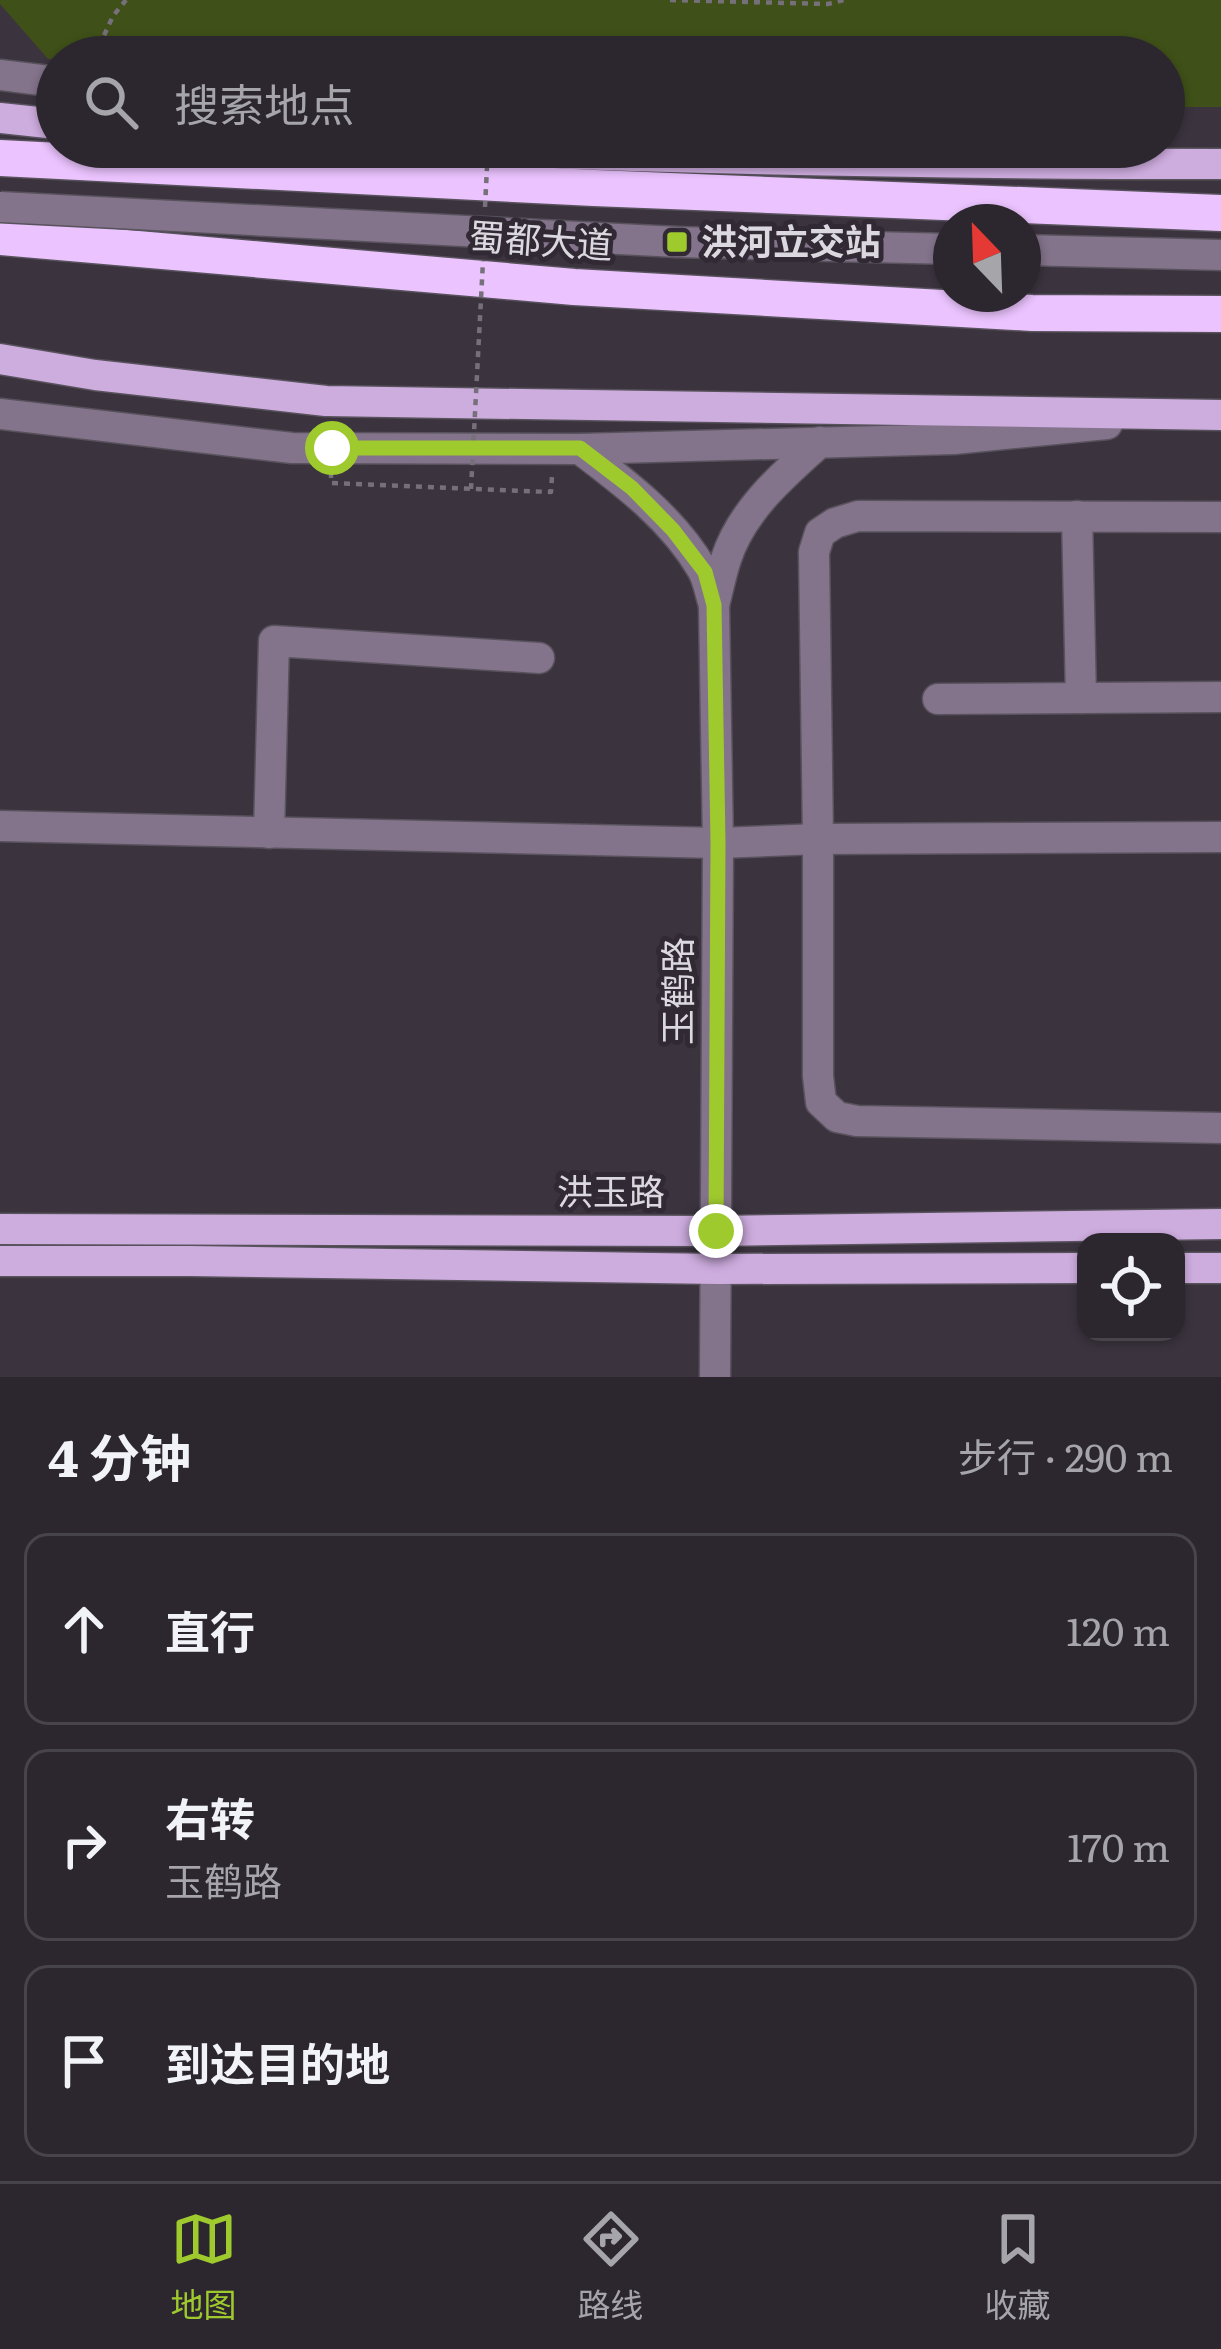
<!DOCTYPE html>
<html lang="zh">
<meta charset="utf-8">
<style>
:root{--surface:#2c272f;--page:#342f37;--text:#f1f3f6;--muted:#a6a5aa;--line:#48444b;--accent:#9fca2e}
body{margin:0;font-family:Literata,"Noto Sans SC",serif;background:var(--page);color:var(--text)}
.controls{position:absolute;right:36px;bottom:36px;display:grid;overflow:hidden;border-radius:24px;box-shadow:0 3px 9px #0004}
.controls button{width:108px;height:108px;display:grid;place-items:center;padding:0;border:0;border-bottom:3px solid var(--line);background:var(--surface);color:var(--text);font:60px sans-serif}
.compass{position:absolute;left:933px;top:204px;width:108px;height:108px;border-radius:50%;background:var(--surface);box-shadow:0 3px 9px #0004;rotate:337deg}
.stop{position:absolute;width:36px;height:36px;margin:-27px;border:9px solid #9fca2e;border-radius:50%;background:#fff}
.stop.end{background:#9fca2e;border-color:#fff;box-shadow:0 3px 12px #0008}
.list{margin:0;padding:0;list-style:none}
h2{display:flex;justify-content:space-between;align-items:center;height:156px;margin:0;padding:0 48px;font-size:51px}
h2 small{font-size:39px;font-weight:400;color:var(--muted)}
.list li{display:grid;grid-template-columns:78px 1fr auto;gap:36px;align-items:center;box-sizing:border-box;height:192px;margin:0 24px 24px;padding:0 24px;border:3px solid var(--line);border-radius:24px}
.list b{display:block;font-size:45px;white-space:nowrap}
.list p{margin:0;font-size:39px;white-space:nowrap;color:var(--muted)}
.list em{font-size:39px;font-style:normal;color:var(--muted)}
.icon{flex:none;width:66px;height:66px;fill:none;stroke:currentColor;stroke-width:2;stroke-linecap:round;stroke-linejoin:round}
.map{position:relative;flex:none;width:1221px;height:1377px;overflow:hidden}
.search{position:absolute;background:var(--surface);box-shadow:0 3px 9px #0004;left:36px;right:36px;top:36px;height:132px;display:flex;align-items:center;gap:30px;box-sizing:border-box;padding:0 42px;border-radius:66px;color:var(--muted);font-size:45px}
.sheet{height:804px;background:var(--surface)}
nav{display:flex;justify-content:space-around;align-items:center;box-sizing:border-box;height:168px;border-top:3px solid var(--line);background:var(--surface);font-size:33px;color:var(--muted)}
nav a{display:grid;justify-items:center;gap:6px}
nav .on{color:var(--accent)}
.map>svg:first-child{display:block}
.green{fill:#3f5018}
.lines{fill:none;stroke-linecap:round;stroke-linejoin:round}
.minor-casing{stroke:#58525c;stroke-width:33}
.major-casing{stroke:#58525c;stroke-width:33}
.highway-casing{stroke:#58525c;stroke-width:39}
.path{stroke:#76707a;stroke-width:4.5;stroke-dasharray:6 6;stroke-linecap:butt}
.minor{stroke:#83738b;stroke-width:30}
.major{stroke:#cdacde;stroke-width:30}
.highway{stroke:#ebc3fe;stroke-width:36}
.minor-bridge-casing{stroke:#58525c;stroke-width:33;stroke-linecap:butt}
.path-bridge{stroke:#76707a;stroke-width:4.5;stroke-dasharray:6 6;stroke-linecap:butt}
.minor-bridge{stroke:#83738b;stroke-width:30}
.route{stroke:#9fca2e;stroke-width:15}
.poi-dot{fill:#9fca2e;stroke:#312a35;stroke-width:4.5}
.labels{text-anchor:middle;stroke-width:10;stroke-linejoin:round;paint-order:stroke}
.street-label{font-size:36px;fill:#dcd8df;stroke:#312a35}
.poi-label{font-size:36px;font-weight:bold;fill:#dcd8df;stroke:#312a35;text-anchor:start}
</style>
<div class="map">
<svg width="1221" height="1377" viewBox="0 0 1221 1377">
<rect width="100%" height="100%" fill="#3b343f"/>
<polygon class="green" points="0,0 1221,0 1221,107 1164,107 1164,57 57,57 57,59 48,59 0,4"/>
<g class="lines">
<g class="minor-casing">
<g id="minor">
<polyline points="0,75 57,82"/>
<polyline points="677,242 951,249"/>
<polyline points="1023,250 1221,255"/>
<polyline points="0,414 292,448 580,449 954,439 1107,424"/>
<path d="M580 449C625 483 673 519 702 569 708 579 710 593 714 605 718 590 721 574 726 559 742 510 782 476 820 442"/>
<polyline points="1077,516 1081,698"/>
<polyline points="1221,517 858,516 835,523 820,533 814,552 818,839 818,1076 821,1102 837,1117 857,1121 1221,1128"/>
<polyline points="714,605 718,843 715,1377"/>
<polyline points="938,699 1221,697"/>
<polyline points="0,826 718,843 818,839 1221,837"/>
<polyline points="269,833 274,641 539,658"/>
</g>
</g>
<g class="major-casing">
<g id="major">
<polyline points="0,118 57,124"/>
<path d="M400 147C673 160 947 164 1221 164"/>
<polyline points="0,359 95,375 326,401 1221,415"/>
<polyline points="0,1229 716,1231 1221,1224"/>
<polyline points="0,1261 190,1261 717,1269 1086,1268"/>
<polyline points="1176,1268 1221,1268"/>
</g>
</g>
<g class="highway-casing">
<g id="highway">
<polyline points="0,158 594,188 1221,213"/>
<polyline points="0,237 574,287 1032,313 1221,314"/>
</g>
</g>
<g class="path">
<polyline points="670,0 828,4 844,0"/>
<polyline points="94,57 113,16 126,0"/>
<polyline points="331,472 331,483 551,492 552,476"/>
</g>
<use href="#minor" class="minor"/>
<use href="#major" class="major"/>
<use href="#highway" class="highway"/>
<g class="minor-bridge-casing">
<polyline id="minor-bridge" points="0,207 677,242"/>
</g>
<g class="path-bridge">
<polyline points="485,207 488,147"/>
<polyline points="471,489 483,261"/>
</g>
<use href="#minor-bridge" class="minor-bridge"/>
</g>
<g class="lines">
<polyline class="route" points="332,448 580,448 632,488 673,530 705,572 714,605 718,843 716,1231"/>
</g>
<rect class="poi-dot" x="665" y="230" width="24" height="24" rx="6"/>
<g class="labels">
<g class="street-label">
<text transform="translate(541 241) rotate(4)" y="13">蜀都大道</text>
<text transform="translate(678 991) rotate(-90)" y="13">玉鹤路</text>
<text x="611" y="1205">洪玉路</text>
</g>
<g class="poi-label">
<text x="701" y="255">洪河立交站</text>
</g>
</g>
</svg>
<div class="controls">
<button><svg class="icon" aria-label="locate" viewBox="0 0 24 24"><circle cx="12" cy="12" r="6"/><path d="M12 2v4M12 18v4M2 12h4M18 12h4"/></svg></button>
</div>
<svg class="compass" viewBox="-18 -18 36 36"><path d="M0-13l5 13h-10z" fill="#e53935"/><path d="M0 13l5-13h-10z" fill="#a6a5aa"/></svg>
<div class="stop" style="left:332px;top:448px"></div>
<div class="stop end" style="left:716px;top:1231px"></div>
<div class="search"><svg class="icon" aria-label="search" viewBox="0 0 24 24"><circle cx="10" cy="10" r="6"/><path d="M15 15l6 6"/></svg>搜索地点</div>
</div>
<section class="sheet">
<h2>4 分钟<small>步行 · 290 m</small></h2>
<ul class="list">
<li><svg class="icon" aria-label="ahead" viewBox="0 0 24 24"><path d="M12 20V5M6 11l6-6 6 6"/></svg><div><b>直行</b></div><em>120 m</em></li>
<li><svg class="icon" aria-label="right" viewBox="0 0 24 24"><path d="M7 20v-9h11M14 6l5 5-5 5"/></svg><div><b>右转</b><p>玉鹤路</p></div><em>170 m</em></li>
<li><svg class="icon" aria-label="arrive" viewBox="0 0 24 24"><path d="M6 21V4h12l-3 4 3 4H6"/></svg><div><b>到达目的地</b></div></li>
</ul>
</section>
<nav>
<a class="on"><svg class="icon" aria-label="map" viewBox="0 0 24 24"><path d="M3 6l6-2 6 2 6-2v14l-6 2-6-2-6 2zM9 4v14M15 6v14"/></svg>地图</a>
<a><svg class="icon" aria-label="directions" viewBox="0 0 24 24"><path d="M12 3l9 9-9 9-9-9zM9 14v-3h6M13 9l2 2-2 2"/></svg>路线</a>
<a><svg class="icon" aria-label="saved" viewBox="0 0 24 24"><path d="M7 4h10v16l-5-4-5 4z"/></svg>收藏</a>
</nav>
